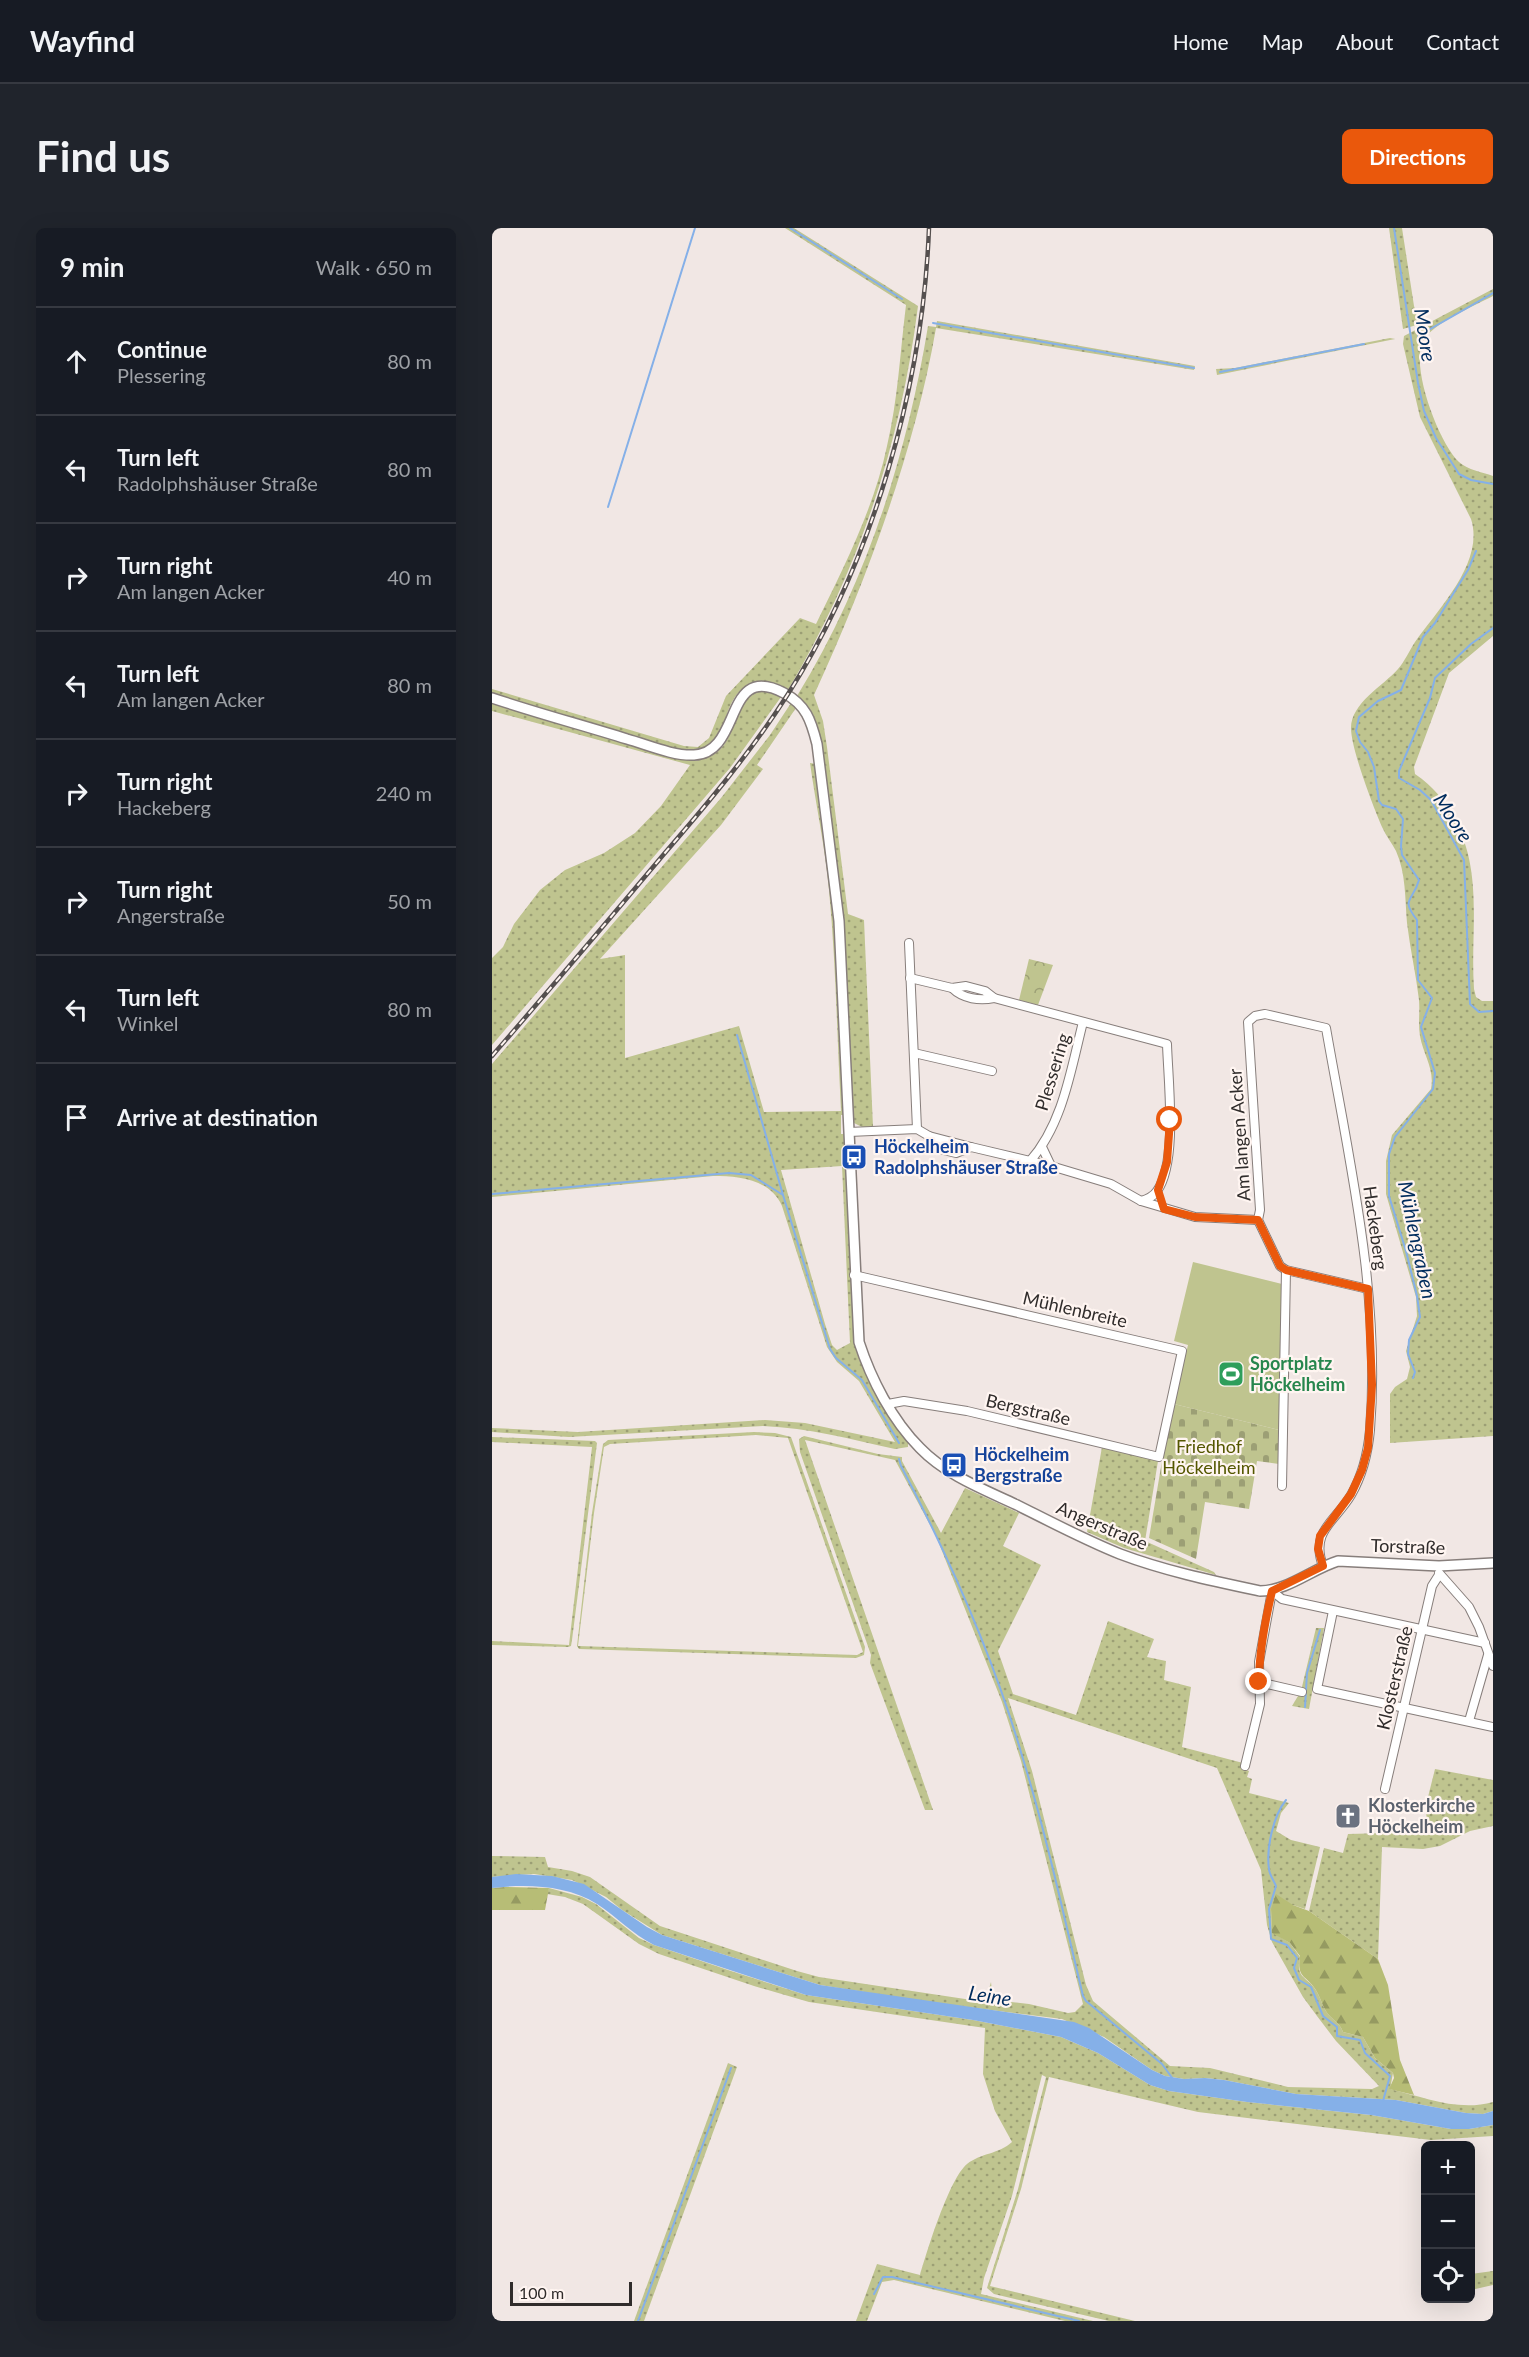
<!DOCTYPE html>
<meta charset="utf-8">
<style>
:root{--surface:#171b24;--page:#20242c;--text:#f1f3f6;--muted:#9ea1a6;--line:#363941;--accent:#ea580c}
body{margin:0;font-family:Lato,sans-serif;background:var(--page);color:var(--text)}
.controls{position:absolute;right:18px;bottom:18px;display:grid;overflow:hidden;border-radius:9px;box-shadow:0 6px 24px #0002}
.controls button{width:54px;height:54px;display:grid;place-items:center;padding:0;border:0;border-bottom:2px solid var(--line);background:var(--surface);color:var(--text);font:30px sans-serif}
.scale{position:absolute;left:18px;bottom:15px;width:122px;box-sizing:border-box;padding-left:6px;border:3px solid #302c2b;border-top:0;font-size:16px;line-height:21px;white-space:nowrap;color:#302c2b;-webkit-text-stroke:4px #fff5f1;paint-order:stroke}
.stop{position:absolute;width:18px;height:18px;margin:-14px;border:4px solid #ea580c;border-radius:50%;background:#fff}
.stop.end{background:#ea580c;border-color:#fff;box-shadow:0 2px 6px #0008}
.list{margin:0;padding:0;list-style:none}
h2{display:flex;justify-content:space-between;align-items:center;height:78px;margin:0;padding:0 24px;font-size:26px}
h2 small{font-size:20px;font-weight:400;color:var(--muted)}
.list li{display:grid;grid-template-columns:39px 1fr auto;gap:18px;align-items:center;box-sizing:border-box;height:108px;padding:0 24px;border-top:2px solid var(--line)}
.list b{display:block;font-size:22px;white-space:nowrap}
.list p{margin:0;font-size:20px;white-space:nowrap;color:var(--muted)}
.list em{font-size:20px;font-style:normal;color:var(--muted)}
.icon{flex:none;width:33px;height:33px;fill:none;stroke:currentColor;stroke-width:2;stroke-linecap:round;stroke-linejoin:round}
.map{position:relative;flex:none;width:1001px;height:2093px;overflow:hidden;border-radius:9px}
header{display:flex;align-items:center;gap:36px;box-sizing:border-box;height:84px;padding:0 30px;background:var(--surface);border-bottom:2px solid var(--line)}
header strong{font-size:28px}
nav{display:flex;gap:33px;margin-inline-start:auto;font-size:21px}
.intro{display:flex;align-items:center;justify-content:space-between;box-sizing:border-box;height:144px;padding:0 36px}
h1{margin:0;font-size:42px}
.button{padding:15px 27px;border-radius:9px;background:var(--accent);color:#fff;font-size:21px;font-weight:700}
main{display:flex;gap:36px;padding:0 36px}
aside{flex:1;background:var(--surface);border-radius:9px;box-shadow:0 6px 24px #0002}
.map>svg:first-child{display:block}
.grass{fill:url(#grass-dots);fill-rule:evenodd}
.forest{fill:url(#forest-firs)}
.cemetery{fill:url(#cemetery-stones)}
.park{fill:url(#park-crowns)}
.pitch{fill:#bfc48f}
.water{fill:#85b0e8}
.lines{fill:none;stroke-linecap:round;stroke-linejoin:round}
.stream{stroke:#85b0e8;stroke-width:2}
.minor-casing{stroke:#877e7b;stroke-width:10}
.tertiary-casing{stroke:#877e7b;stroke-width:12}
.minor{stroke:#fff;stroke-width:8}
.tertiary{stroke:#fff;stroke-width:9}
.rail-casing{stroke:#55504f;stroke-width:4.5}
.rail{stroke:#fff5f1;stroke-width:2;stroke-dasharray:7;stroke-linecap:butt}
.route{stroke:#ea580c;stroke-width:8}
.labels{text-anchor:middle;stroke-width:4.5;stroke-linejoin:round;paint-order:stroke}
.street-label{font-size:18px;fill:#302c2b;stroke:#fff5f1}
.transit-label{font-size:18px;font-weight:bold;fill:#164399;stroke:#fff5f1;text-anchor:start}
.leisure-label{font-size:18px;font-weight:bold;fill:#27864d;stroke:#fff5f1;text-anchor:start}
.park-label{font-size:18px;fill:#545700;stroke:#fff5f1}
.worship-label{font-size:18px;font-weight:bold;fill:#5b616d;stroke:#fff5f1;text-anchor:start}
.water-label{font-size:20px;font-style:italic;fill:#002c5d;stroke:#fff5f1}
</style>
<header>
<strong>Wayfind</strong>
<nav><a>Home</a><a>Map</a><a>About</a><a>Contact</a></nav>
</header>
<div class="intro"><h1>Find us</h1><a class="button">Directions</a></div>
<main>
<aside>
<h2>9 min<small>Walk · 650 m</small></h2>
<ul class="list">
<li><svg class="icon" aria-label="ahead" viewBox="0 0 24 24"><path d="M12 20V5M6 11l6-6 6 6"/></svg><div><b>Continue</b><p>Plessering</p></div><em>80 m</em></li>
<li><svg class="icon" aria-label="left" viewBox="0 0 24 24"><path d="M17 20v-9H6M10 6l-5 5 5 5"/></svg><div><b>Turn left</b><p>Radolphshäuser Straße</p></div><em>80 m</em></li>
<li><svg class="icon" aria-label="right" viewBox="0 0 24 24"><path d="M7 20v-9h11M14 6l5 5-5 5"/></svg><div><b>Turn right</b><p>Am langen Acker</p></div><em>40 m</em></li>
<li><svg class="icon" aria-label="left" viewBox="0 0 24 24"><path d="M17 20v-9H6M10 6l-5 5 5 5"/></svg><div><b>Turn left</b><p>Am langen Acker</p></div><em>80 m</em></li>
<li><svg class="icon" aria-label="right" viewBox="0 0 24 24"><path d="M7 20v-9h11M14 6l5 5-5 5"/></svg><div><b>Turn right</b><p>Hackeberg</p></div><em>240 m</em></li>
<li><svg class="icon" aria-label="right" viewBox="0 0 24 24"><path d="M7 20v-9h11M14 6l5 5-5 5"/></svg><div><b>Turn right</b><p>Angerstraße</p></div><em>50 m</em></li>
<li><svg class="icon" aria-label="left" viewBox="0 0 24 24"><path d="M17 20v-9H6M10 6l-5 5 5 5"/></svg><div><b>Turn left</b><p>Winkel</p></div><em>80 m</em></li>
<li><svg class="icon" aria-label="arrive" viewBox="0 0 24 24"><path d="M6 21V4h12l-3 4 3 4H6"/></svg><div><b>Arrive at destination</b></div></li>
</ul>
</aside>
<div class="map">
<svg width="1001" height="2093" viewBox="0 0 1001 2093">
<defs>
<pattern id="grass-dots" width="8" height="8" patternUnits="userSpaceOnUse" patternTransform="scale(1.5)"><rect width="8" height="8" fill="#bfc48f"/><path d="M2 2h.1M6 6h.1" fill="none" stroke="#9c9f75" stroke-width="1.8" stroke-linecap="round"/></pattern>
<pattern id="forest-firs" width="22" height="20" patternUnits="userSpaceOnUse" patternTransform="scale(1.5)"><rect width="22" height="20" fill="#b7bd76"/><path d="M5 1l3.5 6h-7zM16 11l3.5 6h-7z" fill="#959a61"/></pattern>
<pattern id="cemetery-stones" width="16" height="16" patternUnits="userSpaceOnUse" patternTransform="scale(1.5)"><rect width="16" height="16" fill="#bfc48f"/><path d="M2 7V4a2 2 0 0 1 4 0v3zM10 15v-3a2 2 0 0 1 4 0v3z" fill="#9c9f75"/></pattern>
<pattern id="park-crowns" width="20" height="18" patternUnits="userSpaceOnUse" patternTransform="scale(1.5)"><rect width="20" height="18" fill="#bfc48f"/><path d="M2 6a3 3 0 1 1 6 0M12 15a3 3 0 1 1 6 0" fill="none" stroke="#9c9f75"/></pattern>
</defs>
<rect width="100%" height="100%" fill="#f1e7e4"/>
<g class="grass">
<path d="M293 0H302L426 78C409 214 367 343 296 462 276 452 252 450 240 474 233 486 233 501 223 512 213 522 202 523 189 523L0 467V461L192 518 206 519 217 510 234 468 308 390 324 396C352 339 382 280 395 218 406 171 408 125 414 77Z"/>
<polygon points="897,0 910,0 922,78 928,96 911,101"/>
<path d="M1001 61V68C982 78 941 95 931 113 918 139 947 215 967 234 976 242 990 244 1001 248V408L957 445 922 539 923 546C942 559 951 571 962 590 992 645 978 701 982 761L984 769 990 773H1001V1208L898 1215V1166L903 1159 915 1151 918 1139 914 1123 925 1088 924 1069 894 966V933L900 907 939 861C943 841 931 826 928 808 926 796 928 784 927 772 924 746 918 721 915 695 913 671 914 645 904 623 900 615 894 608 890 599 881 578 859 521 859 500 859 475 891 458 906 441 913 433 917 423 923 414 946 381 993 334 979 291L928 189 911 116 912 108Z"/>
<path d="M445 93 703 138 702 142 444 100C423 222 374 354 322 467L331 493 335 519 356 686 372 692 381 899H370L362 895 360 881 352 696 330 516C326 497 322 480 305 468 374 356 415 227 436 98L444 99Z"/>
<polygon points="898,110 903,111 725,147 724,141 743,140"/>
<path d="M265 463 277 464 289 469 238 540 0 817V730L11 719 22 696 48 662 73 642 112 625 143 605 169 578 198 537 0 483V474L203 533C251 524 232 484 265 463Z"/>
<path d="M299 475 304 480 265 537 271 541 229 597 108 731 133 727V830L247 798 272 884 349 883C345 809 344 736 337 662 333 619 324 578 318 535L324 536 342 669 352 887H349V906H353L363 1113 372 1141 416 1213V1219L403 1221C357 1211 318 1200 271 1198L77 1209 0 1204V1200L86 1204 273 1192 313 1195 403 1214 367 1153 345 1134 335 1119 290 978C278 951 247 948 221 948L0 969V836L229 570 278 507ZM350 938 358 1115 345 1122 340 1117 333 1096 289 942Z"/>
<path d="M262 1204 283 1205 299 1209 373 1419 372 1427 364 1430 87 1421 85 1418 100 1285 111 1216 116 1212ZM264 1207 296 1210 371 1424 365 1427 86 1418 102 1285 112 1219 118 1216Z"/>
<path d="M312 1208 386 1226 410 1229V1233L449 1305 473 1260 527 1285 511 1318 549 1337 506 1423 521 1466 584 1487 616 1393 662 1411 655 1429 674 1433 672 1452 699 1459 690 1519 751 1535 750 1540 757 1543 755 1549 760 1551 757 1565 797 1575 789 1585 784 1603 799 1612 828 1619 813 1681 801 1677 779 1681 780 1704 798 1715 808 1729C803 1752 816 1748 825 1764 829 1771 831 1780 836 1786 842 1793 848 1795 851 1804L871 1809 883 1830 901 1845 898 1861C932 1869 966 1884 1001 1874V1883L991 1886 974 1885 904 1872 804 1866 732 1852 713 1850 692 1851 673 1848 660 1842 612 1809 570 1791 429 1773 328 1757 170 1707 130 1682 114 1669 80 1652 42 1646 0 1649V1628L53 1629 56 1639 80 1643 98 1649 168 1698 305 1743 327 1749 493 1774 499 1754 501 1772 537 1776 576 1785 583 1784 591 1776 529 1533 510 1474 444 1308 403 1232 313 1212 441 1582H433L378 1435 379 1427 308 1224 307 1211ZM516 1470 725 1540 769 1642 775 1697 780 1714 811 1769 825 1788 844 1813 887 1858 880 1861 796 1859 718 1840 678 1838 601 1773 594 1757 540 1543Z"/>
<polygon points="0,1209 103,1213 105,1215 80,1412 79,1418 76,1419 0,1417 0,1413 77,1417 100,1219 0,1214"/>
<polygon points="610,1219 666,1233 653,1313 722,1344 724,1347 632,1320 595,1304"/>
<polygon points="824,1400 832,1400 817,1481 800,1478 809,1463"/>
<polygon points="943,1541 1001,1552 1001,1598 978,1603 948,1618 931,1621 890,1619 886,1731 817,1683 832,1620 851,1625 856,1606 935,1604 934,1577"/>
<path d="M57 1660 90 1669 104 1676 147 1710 162 1717 239 1743 314 1767 481 1792 569 1809 606 1825 658 1857 677 1863 755 1874 879 1887 959 1901H977L1001 1897V1908L939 1912 706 1884 557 1849 529 1961 498 2058 643 2093H617L502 2066 495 2060 526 1961 554 1849 550 1847 520 1968 492 2050 489 2066 601 2093H573L402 2052 390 2054 375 2093H364L385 2036 428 2047C435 2023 457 1951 475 1936 489 1925 507 1926 520 1914L503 1883 491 1846 493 1800 317 1774 262 1758 167 1726 147 1716 91 1676 73 1669 55 1666Z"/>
<polygon points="236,1835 245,1839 152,2093 142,2093"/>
<polygon points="1001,2043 1001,2057 979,2062 979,2046"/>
</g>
<g class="forest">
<polygon points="13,1659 57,1660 53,1682 0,1682 0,1660"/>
<path d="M784 1666 801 1677 817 1683 886 1731 896 1757 908 1832 922 1867 897 1861 902 1850 901 1845 883 1830 871 1809 851 1804C848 1795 842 1793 836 1786 831 1780 829 1771 825 1764 816 1747 804 1752 808 1728L798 1715 780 1705 779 1681Z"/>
</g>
<polygon class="cemetery" points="682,1176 787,1202 787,1236 765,1233 757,1281 713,1274 704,1331 657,1310 670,1233"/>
<polygon class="park" points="537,731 561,737 546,777 527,772"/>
<polygon class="pitch" points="701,1034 790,1056 787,1202 682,1176 696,1117 682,1113"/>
<path class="water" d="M24 1646 60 1648 92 1656 155 1699 170 1707 328 1757 582 1794 597 1800 660 1842 673 1848 692 1851 713 1850 732 1852 804 1866 904 1872 974 1885 991 1886 1001 1883V1897L977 1901H959L879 1887 755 1874 677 1863 658 1857 606 1825 569 1809 481 1792 314 1767 162 1717C140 1706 125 1689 105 1676 75 1657 34 1656 0 1660V1649Z"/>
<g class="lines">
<g class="stream">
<polyline points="298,0 410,71"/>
<polyline points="902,0 926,155 932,183 944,210 967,246 979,252 1001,256"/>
<polyline points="441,95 702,140"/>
<polyline points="926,108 1001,65"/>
<polyline points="728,144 872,116"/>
<polyline points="116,279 203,0"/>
<polyline points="1001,400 979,416 943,450 938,470 907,543 907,550 928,562 939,572 972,632 978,776 987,784 1001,783"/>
<polyline points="245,807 291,967 338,1121 344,1130 370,1152 407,1215"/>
<polyline points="0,966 237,945 259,947 291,967"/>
<path d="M921 1150 923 1144 916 1126 917 1112 928 1089 925 1068 914 1023 897 968V926L903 909 941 861 943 845 929 799 940 770 926 752 925 692C908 670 921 674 927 652L910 627 909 618 911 591 904 581 890 577 887 573 882 539 876 524 868 514 864 503 867 489 886 473 909 462 931 409 943 395 976 342 984 323"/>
<path d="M407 1231 409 1238C458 1331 502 1430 531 1531 555 1609 572 1689 591 1768L594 1773 670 1836 681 1851"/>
<polyline points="813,1479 815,1445 828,1402"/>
<path d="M794 1572C781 1588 774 1621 777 1641 777 1646 782 1653 784 1658L777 1681 779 1711 795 1717 805 1730 802 1740 807 1752 819 1759 831 1788 845 1799V1808L868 1812 873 1825 898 1848 891 1873"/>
<polyline points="382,2066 391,2049 400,2049 587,2093"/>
<polyline points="146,2093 239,1840"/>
</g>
<g class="minor-casing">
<g id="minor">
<polyline points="417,715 425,901"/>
<path d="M418 750 460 760 474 758 493 763 502 770 675 816C676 852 686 934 665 963 661 969 656 971 649 973"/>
<path d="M460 760C471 771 488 773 502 770"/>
<polyline points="422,825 500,843"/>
<polyline points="357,904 425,901 437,908 447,921 464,925 479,919 559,938 619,956 649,973 703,989 766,992"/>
<polyline points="437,908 479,919"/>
<polyline points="550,919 559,938"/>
<path d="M538 933C571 896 579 841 591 794"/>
<polyline points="362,1047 690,1123 667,1229 475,1183 412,1173 396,1176"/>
<polyline points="790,1258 794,1042"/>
<path d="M831 1338C818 1303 843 1294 859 1267 870 1248 876 1224 878 1202 889 1067 857 932 834 800L773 786 763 788 756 794 768 982 766 992 788 1038 794 1042 876 1061"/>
<polyline points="947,1345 977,1379 987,1399 1001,1438"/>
<polyline points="841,1383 825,1461 1001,1499"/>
<polyline points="767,1454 810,1464"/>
<polyline points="977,1493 996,1427"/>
<polyline points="753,1538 768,1476 767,1434 780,1363 790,1371 993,1415"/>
<polyline points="893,1561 940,1358 947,1347"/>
</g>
</g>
<g class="tertiary-casing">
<path id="tertiary" d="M0 470C45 485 90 497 135 511 156 517 181 528 202 527 251 525 231 433 292 465 314 477 319 492 325 516L347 693 367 1114C379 1151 400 1192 428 1220 454 1247 491 1261 525 1277 559 1294 593 1312 628 1326 673 1343 721 1353 768 1363 795 1363 820 1341 846 1333L947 1338 1001 1335"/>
</g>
<use href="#minor" class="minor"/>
<use href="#tertiary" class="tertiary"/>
<g class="rail-casing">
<path id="rail" d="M0 828C58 761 115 694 172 626 216 575 260 523 296 466 381 333 431 157 437 0"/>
</g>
<use href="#rail" class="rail"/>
</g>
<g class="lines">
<path class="route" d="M678 892 675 934 666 962 672 981 703 989 766 992 788 1038 794 1042 876 1061 880 1157 876 1220 870 1242 859 1266 828 1308 826 1321 831 1338 780 1363C773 1393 767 1423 767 1454"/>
</g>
<defs>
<g id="bus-square" transform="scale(1.35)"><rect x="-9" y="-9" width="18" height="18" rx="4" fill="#1a4fb4" stroke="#fff5f1"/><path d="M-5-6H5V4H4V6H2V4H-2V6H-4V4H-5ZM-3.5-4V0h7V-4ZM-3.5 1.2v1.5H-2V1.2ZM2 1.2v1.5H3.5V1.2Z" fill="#fff"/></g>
<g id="stadium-square" transform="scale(1.35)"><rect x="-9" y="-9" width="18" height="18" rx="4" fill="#2e9e5b" stroke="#fff5f1"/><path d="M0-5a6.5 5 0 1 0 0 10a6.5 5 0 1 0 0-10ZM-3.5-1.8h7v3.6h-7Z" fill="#fff"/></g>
<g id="church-square" transform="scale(1.35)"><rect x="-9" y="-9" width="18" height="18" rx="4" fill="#6b7280" stroke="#fff5f1"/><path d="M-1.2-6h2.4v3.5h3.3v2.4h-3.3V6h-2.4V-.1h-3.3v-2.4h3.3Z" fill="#fff"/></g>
</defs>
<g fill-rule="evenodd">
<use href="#bus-square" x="362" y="929"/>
<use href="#stadium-square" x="739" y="1146"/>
<use href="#bus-square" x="462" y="1237"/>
<use href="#church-square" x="856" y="1588"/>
</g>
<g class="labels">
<g class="street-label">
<text transform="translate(561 844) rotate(-73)" y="6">Plessering</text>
<text transform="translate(748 907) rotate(-94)" y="6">Am langen Acker</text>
<text transform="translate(883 1000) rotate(82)" y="6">Hackeberg</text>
<text transform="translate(583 1082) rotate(13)" y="6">Mühlenbreite</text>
<text transform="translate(536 1182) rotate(13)" y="6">Bergstraße</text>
<text transform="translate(610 1298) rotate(23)" y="6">Angerstraße</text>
<text transform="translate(916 1319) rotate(2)" y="6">Torstraße</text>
<text transform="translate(903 1450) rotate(-77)" y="6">Klosterstraße</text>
</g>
<g class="transit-label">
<text x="382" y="925">Höckelheim<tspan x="382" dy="21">Radolphshäuser Straße</tspan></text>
<text x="482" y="1233">Höckelheim<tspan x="482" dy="21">Bergstraße</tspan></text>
</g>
<g class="leisure-label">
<text x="758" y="1142">Sportplatz<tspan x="758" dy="21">Höckelheim</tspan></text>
</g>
<g class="park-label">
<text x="717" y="1225">Friedhof<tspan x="717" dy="21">Höckelheim</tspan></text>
</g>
<g class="worship-label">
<text x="876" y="1584">Klosterkirche<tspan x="876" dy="21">Höckelheim</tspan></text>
</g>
<g class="water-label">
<text transform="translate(933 107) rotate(81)" y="7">Moore</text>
<text transform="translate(961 590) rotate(57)" y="7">Moore</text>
<text transform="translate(925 1012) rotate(78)" y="7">Mühlengraben</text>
<text transform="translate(498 1768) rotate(9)" y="7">Leine</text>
</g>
</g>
</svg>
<div class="controls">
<button>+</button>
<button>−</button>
<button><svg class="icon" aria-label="locate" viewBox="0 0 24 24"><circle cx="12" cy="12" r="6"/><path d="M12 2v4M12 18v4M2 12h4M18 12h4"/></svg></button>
</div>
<div class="scale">100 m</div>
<div class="stop" style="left:678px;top:892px"></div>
<div class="stop end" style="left:767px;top:1454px"></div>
</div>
</main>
